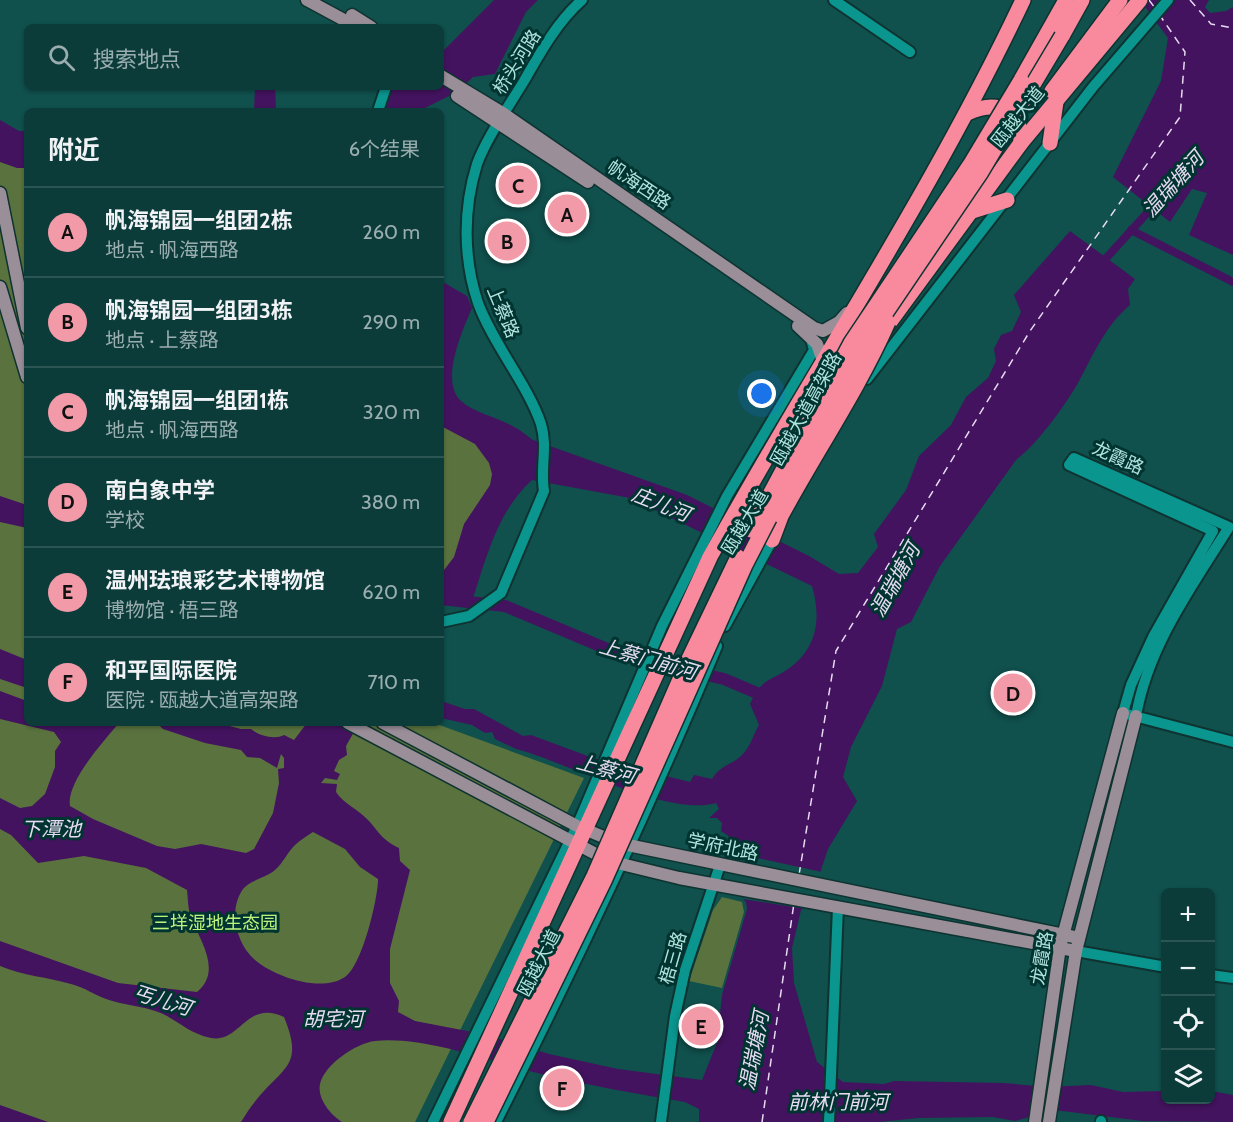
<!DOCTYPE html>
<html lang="zh">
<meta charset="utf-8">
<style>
:root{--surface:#0c3c3a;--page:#1a4745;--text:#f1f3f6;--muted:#9aadaf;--line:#2c5654;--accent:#f39aa9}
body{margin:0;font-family:Cabin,"Noto Sans SC",sans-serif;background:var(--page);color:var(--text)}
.controls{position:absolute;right:18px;bottom:18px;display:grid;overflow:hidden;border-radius:9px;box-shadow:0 2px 4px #0004}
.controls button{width:54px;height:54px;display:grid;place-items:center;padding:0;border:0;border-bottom:2px solid var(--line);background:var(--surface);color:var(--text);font:30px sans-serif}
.you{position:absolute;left:762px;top:394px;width:21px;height:21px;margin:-15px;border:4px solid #fff;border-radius:50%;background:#1a73e8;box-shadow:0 0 0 9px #1a73e833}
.badge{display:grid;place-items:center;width:39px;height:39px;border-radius:50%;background:var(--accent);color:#111;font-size:20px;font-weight:700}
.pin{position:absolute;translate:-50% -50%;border:3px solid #fff;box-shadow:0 2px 6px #0006}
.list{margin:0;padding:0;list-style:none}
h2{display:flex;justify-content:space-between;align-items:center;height:78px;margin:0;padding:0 24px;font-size:26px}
h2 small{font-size:20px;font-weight:400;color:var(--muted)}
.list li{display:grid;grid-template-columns:39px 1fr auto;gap:18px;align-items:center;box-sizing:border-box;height:90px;padding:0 24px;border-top:2px solid var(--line)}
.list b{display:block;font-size:22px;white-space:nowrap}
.list p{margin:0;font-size:20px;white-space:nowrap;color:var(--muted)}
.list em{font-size:20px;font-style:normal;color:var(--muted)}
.icon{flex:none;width:33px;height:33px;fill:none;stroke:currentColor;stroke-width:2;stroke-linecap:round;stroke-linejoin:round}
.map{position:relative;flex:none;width:1233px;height:1122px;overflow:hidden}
.search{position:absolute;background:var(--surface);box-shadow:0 2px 4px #0004;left:24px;top:24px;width:420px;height:66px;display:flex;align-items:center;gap:15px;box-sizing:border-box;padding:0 21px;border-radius:9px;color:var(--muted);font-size:22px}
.panel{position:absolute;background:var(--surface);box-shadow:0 2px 4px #0004;left:24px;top:108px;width:420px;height:618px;border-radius:9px}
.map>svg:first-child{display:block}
.green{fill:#5a733e}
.water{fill:#43135f;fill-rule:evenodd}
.pier{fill:#10504d}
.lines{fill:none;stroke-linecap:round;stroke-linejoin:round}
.canal{stroke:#43135f;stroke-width:8}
.river{stroke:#43135f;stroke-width:12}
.ferry{stroke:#e6dbf1;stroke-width:1.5;stroke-dasharray:8 6;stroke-linecap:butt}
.minor-casing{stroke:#0e3330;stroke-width:14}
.major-casing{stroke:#0e3330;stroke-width:15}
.highway-casing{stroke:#0e3330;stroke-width:18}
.minor{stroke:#0b958f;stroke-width:10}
.major{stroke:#9a8e98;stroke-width:12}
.highway{stroke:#f98a9e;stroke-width:15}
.highway-bridge-casing{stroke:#0e3330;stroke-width:18;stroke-linecap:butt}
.highway-bridge{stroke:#f98a9e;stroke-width:15}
.labels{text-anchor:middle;stroke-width:6;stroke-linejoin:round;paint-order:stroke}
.street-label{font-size:18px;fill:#b2e4df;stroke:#003431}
.park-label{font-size:18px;fill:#bdf37d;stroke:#003431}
.water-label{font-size:20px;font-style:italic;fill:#e6dbf1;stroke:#003431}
</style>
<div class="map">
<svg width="1233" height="1122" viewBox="0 0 1233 1122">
<rect width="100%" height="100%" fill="#10504d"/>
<g class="green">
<polygon points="0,141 27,142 27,723 434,723 584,778 415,1122 0,1122"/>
<polygon points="441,304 442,403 518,442 441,587"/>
<polygon points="722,897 742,902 744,912 722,988 689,981 713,910"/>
</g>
<g class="water">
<polygon points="494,0 538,0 526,12 495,74 473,77 457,92 419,111 385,111 390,87 441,87 441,53"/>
<polygon points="1140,0 1209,0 1205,7 1210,13 1226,11 1233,7 1233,255 1189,235 1207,193 1192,189 1170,222 1113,177 1161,81 1168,38"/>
<polygon points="255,87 275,87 276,111 254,111"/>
<polygon points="0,120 19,131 27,131 27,168 17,168 0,162"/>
<path d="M1070 231 1135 279 1128 289 1130 305C1105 326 1093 355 1078 383 1064 407 1038 443 1016 460L940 566 911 622 897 629 882 686 851 747 843 777 857 801 828 849 811 900 801 910 792 948 794 983 817 1062 843 1082 884 1084 894 1081 1003 1083 1047 1087 1091 1085 1123 1092 1165 1091 1166 1100H1210L1211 1091 1233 1095V1122L1143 1121 1054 1110 1015 1121 993 1117 919 1118 879 1122H699V1109L685 1102C637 1094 588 1085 541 1074 493 1062 424 1036 375 1041 356 1043 324 1065 320 1084 317 1099 331 1115 342 1122H241C246 1114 251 1106 257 1099 284 1066 304 1066 284 1017 246 999 241 1043 211 1038 187 1033 177 1019 158 1012 142 1006 125 1005 109 1000 96 996 84 987 71 984 48 977 23 976 0 966V941L118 983 197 992C222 971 201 942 191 918 188 910 188 899 187 890L146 868 84 856 38 863 11 835 0 829V798L20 808 32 806 45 794 55 767V751L61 742 54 732 0 719V691L27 701V723H119C104 741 66 782 70 806L93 819 157 846 175 849 201 844 246 853 254 849 273 813 279 783 278 769 284 768V758L281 754 277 768 260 758 247 757 241 750 205 743 163 729 157 723H218L241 729H251C259 736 275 740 284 735L294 740 307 723H359L346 746 347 755 339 760 334 771 340 774 337 780 325 778 321 783 337 784 336 792C344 804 358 809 368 820 380 833 382 840 399 848L400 861 410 870 390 949V983L399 1001 398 1012 415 1021 483 1034 549 1054 618 1069 702 1080 717 1043 722 995 747 909 746 902 741 897C742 870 748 846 721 831L722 823 717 818H709L719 809 716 803C666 817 570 763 516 749L495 739 492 732 485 733 472 725 441 718V701L465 709H474L523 736 531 735 593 758 690 782 694 775 712 779C720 765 732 765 742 755 751 746 753 735 759 725L750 704C763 676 769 683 791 667 818 646 821 617 812 586L630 498 532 480C497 512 487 556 472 601L441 600V574L454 557 464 524 490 485 492 474 489 463 475 444 441 426V281L467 296 472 308C463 329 440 380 460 400 473 413 498 417 514 427 521 430 527 436 533 440L687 495 809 556 839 574 858 573 878 547 874 534 906 490 919 456 951 425 966 397 988 378 996 361 994 349 1001 335 1012 331 1021 312 1014 295ZM313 832 345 849 360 867 378 879C378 899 362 966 345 977 321 993 275 977 255 960 236 944 228 910 243 889 250 880 266 878 275 870 283 863 287 853 295 845 300 840 307 836 313 832Z"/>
<polygon points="0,496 27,505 27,528 0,522"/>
<polygon points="0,649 27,660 27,688 0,679"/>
<polygon points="0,1105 48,1122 0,1122"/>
</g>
<polygon class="pier" points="739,854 822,872 812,905 807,909 736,898 733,889"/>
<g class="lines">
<g class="canal">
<polyline points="1131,230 1233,282"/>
<polyline points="1100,265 1158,201"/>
</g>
<polyline class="river" points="441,599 505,606 624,656 724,679 771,699"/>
<g class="ferry">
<polyline points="1149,0 1155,8"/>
<polyline points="1190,0 1211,24 1233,28"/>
<polyline points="799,875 836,651 1030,331 1180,117 1185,52 1161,17"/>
<polyline points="762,1122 794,903"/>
</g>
<g class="minor-casing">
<g id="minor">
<polyline points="834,0 910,52"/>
<polyline points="378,111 386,87"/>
<polyline points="867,379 1093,87 1168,0"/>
<path d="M441 622 469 616 501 593 544 491C540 468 548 447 541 424 528 385 493 344 478 303 463 258 463 209 477 164 487 137 509 106 524 81 540 53 557 22 582 0"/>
<polyline points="725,626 775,535"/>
<path d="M1136 716C1148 646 1192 586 1229 527L1074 458 1069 465 1213 531 1153 637 1131 685 1123 713 1233 742"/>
<polyline points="1076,951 1166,967"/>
<polyline points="1210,975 1233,978"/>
<polyline points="433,1122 577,826 662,626 727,496 814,350 811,339"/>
<path d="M496 1122C575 966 650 807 717 646"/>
<polyline points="661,1122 675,1016 685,970 720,865"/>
<polyline points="829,1122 838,907"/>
<polyline points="1101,1122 1101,1121"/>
</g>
</g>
<g class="major-casing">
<g id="major">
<polyline points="307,0 357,27"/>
<polyline points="352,15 371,27"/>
<polyline points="441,76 504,114 814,328 823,331 839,322 847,313"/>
<polyline points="457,96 588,182"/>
<polyline points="0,193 27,328"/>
<polyline points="0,287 27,377"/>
<polyline points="798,326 817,344 823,361"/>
<polyline points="348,723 609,861 679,878 1076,951"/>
<polyline points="383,723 577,826 618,843 1079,938"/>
<polyline points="1035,1122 1060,947 1123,713"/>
<polyline points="1049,1122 1076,951 1136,716"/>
</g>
</g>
<g class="highway-casing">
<g id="highway">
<polyline points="1062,36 1082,0"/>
<polyline points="1021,80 1066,0"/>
<polyline points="1052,91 1120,0"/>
<path d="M967 113C997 100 1021 108 1021 143"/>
<polyline points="1050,143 1056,102"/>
<polyline points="969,212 1007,200"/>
<polyline points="881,334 1021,143 1140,0"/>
<polyline points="772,540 781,516"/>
<path d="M451 1122 710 557C813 370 932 193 1023 0"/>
</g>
</g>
<use href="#minor" class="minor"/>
<use href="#major" class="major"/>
<use href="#highway" class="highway"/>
<g class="highway-bridge-casing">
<g id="highway-bridge">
<path d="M781 516C816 451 858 390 888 322"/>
<polyline points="751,530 851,343 970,165 1021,80"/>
<polyline points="471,1122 594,876 688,661 738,557"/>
<polyline points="486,1122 604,881 745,565 801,456 861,349 981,172 1062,36"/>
</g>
</g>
<use href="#highway-bridge" class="highway-bridge"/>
</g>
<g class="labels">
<g class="street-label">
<text transform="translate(517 62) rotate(-58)" y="6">桥头河路</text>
<text transform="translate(1018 117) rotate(-51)" y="6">瓯越大道</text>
<text transform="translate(639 185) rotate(34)" y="6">帆海西路</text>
<text transform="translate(503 312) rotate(67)" y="6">上蔡路</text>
<text transform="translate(806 409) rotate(-61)" y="6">瓯越大道高架路</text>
<text transform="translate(1118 458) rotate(24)" y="6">龙霞路</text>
<text transform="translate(745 522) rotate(-59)" y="6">瓯越大道</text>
<text transform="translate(723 847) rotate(12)" y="6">学府北路</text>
<text transform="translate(673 958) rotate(-74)" y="6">梧三路</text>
<text transform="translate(1042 958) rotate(-80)" y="6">龙霞路</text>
<text transform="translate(539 963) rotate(-63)" y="6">瓯越大道</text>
</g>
<g class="park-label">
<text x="215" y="929">三垟湿地生态园</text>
</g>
<g class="water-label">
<text transform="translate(1173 184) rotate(-48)" y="7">温瑞塘河</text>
<text transform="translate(661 504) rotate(22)" y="7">庄儿河</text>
<text transform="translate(895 580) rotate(-61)" y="7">温瑞塘河</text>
<text transform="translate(648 659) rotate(16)" y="7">上蔡门前河</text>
<text transform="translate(606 769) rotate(15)" y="7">上蔡河</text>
<text x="51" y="836">下潭池</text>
<text transform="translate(162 1000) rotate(17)" y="7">丐儿河</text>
<text x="333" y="1026">胡宅河</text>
<text transform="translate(754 1051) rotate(-79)" y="7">温瑞塘河</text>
<text x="838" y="1109">前林门前河</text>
</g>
</g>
</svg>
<div class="controls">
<button>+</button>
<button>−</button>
<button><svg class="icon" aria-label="locate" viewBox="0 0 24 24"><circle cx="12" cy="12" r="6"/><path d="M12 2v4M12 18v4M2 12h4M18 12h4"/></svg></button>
<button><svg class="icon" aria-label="layers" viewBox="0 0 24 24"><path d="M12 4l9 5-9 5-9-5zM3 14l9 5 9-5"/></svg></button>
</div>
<div class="you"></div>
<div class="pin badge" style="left:567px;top:214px">A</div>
<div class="pin badge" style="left:507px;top:241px">B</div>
<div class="pin badge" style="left:518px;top:185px">C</div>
<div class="pin badge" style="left:1013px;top:693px">D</div>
<div class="pin badge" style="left:701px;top:1026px">E</div>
<div class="pin badge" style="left:562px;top:1088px">F</div>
<div class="search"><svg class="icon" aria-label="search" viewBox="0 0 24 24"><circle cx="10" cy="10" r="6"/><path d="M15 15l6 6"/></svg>搜索地点</div>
<section class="panel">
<h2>附近<small>6个结果</small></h2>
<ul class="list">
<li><span class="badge">A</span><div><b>帆海锦园一组团2栋</b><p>地点 · 帆海西路</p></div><em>260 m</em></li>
<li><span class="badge">B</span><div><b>帆海锦园一组团3栋</b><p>地点 · 上蔡路</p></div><em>290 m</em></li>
<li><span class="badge">C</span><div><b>帆海锦园一组团1栋</b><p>地点 · 帆海西路</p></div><em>320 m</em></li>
<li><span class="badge">D</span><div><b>南白象中学</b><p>学校</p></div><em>380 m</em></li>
<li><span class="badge">E</span><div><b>温州珐琅彩艺术博物馆</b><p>博物馆 · 梧三路</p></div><em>620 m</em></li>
<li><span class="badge">F</span><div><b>和平国际医院</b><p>医院 · 瓯越大道高架路</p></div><em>710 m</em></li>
</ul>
</section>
</div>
